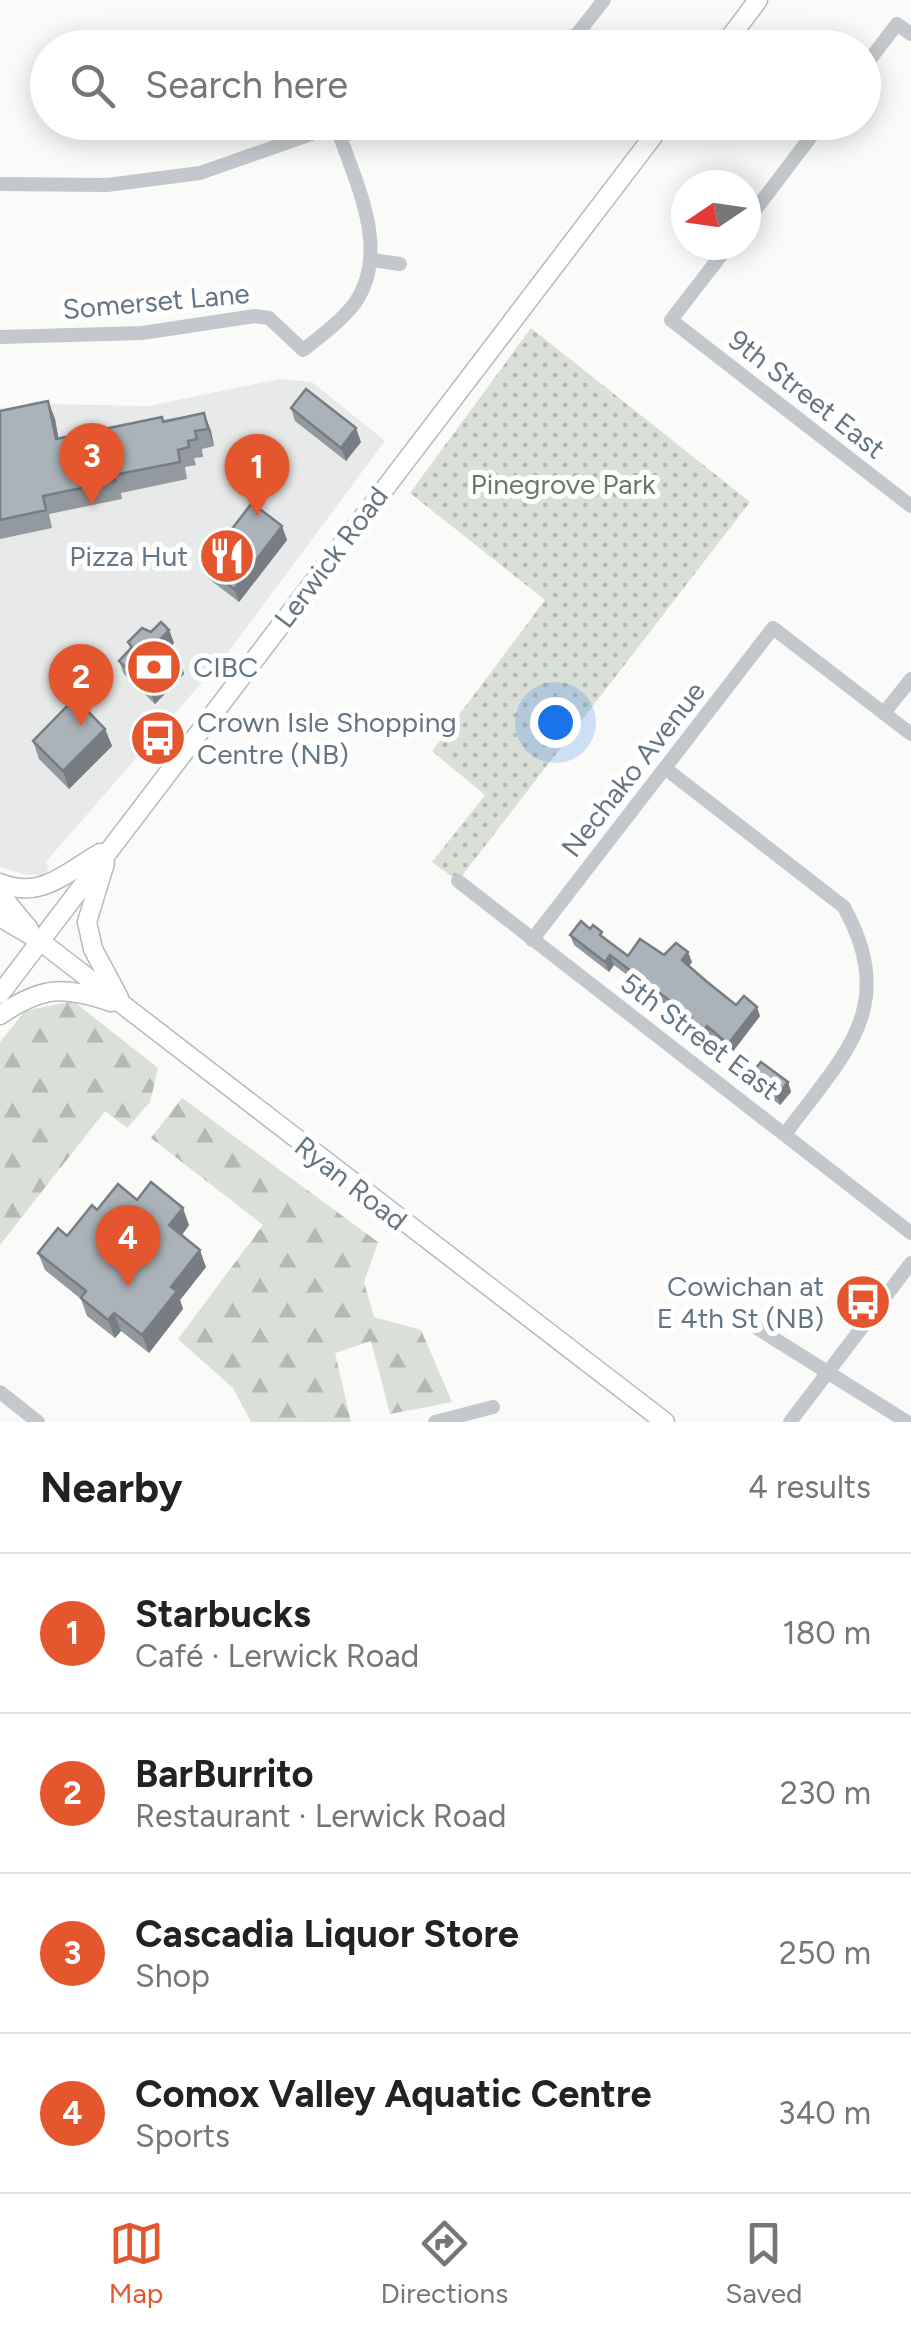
<!DOCTYPE html>
<meta charset="utf-8">
<style>
:root{--surface:#fff;--page:#f6f6f6;--text:#222;--muted:#767676;--line:#e0e0e0;--accent:#e4572e}
body{margin:0;font-family:Figtree,sans-serif;background:var(--page);color:var(--text)}
.compass{position:absolute;left:671px;top:170px;width:90px;height:90px;border-radius:50%;background:var(--surface);box-shadow:0 5px 25px #0003;rotate:257deg}
.you{position:absolute;left:555px;top:722px;width:35px;height:35px;margin:-25px;border:8px solid #fff;border-radius:50%;background:#1a73e8;box-shadow:0 0 0 15px #1a73e833}
.badge{display:grid;place-items:center;width:65px;height:65px;border-radius:50%;background:var(--accent);color:#fff;font-size:32px;font-weight:700}
.pin{position:absolute;translate:-50% -82px;filter:drop-shadow(0 2px 5px #0008)}
.pin::after{content:'';position:absolute;top:52px;width:35px;height:30px;background:inherit;clip-path:polygon(0 0,100% 0,50% 100%)}
.list{margin:0;padding:0;list-style:none}
h2{display:flex;justify-content:space-between;align-items:center;height:130px;margin:0;padding:0 40px;font-size:42px}
h2 small{font-size:32px;font-weight:400;color:var(--muted)}
.list li{display:grid;grid-template-columns:65px 1fr auto;gap:30px;align-items:center;box-sizing:border-box;height:160px;padding:0 40px;border-top:2px solid var(--line)}
.list b{display:block;font-size:38px;white-space:nowrap}
.list p{margin:0;font-size:32px;white-space:nowrap;color:var(--muted)}
.list em{font-size:32px;font-style:normal;color:var(--muted)}
.icon{flex:none;width:55px;height:55px;fill:none;stroke:currentColor;stroke-width:2;stroke-linecap:round;stroke-linejoin:round}
.map{position:relative;flex:none;width:911px;height:1422px;overflow:hidden}
.search{position:absolute;background:var(--surface);box-shadow:0 5px 25px #0003;left:30px;right:30px;top:30px;height:110px;display:flex;align-items:center;gap:25px;box-sizing:border-box;padding:0 35px;border-radius:55px;color:var(--muted);font-size:38px}
.sheet{height:770px;background:var(--surface)}
nav{display:flex;justify-content:space-around;align-items:center;box-sizing:border-box;height:140px;border-top:2px solid var(--line);background:var(--surface);font-size:28px;color:var(--muted)}
nav a{display:grid;justify-items:center;gap:5px}
nav .on{color:var(--accent)}
.map>svg:first-child{display:block}
.built{fill:#e8e9e9}
.forest{fill:url(#forest-firs)}
.park{fill:url(#park-dots)}
.lines{fill:none;stroke-linecap:round;stroke-linejoin:round}
.major-casing{stroke:#b5babe;stroke-width:21}
.minor{stroke:#c3c8cc;stroke-width:14}
.major{stroke:#fff;stroke-width:18}
.wall{fill:#929a9f}
.shaded-wall{fill:#777d82}
.building{fill:#aab3b9;stroke:#777d82;stroke-width:2.5}
.labels{text-anchor:middle;stroke-width:10;stroke-linejoin:round;paint-order:stroke}
.street-label{font-size:28px;fill:#657683;stroke:#fff}
.park-label{font-size:28px;fill:#687a64;stroke:#fff}
.poi-label{font-size:28px;fill:#657683;stroke:#fff;text-anchor:end}
</style>
<div class="map">
<svg width="911" height="1422" viewBox="0 0 911 1422">
<defs>
<pattern id="forest-firs" width="22" height="20" patternUnits="userSpaceOnUse" patternTransform="scale(2.5)"><rect width="22" height="20" fill="#dadfd7"/><path d="M5 1l3.5 6h-7zM16 11l3.5 6h-7z" fill="#b4b9b4"/></pattern>
<pattern id="park-dots" width="8" height="8" patternUnits="userSpaceOnUse" patternTransform="scale(2.5)"><rect width="8" height="8" fill="#dadfd7"/><path d="M2 2h.1M6 6h.1" fill="none" stroke="#b4b9b4" stroke-width="1.8" stroke-linecap="round"/></pattern>
</defs>
<rect width="100%" height="100%" fill="#fafaf8"/>
<polygon class="built" points="279,379 312,382 385,441 229,651 45,863 49,866 46,875 27,875 0,867 0,408 43,404 149,406"/>
<g class="forest">
<polygon points="73,1001 158,1068 150,1102 127,1128 105,1111 0,1245 0,1042 25,1011"/>
<polygon points="182,1098 378,1242 364,1282 374,1317 421,1330 452,1402 390,1414 371,1341 335,1353 351,1422 251,1422 233,1388 178,1339 263,1225 151,1138"/>
</g>
<polygon class="park" points="531,328 750,502 458,881 432,862 485,795 432,751 545,600 410,493"/>
<g class="lines">
<g class="major-casing">
<g id="major">
<polyline points="722,48 758,0"/>
<polyline points="105,863 87,922 93,949 119,998"/>
<path d="M0 883C41 900 65 873 100 853"/>
<polyline points="0,894 29,929"/>
<polyline points="0,917 40,941 665,1422"/>
<polyline points="0,994 664,122"/>
<path d="M0 1015C43 986 63 986 111 1002"/>
</g>
</g>
<g class="minor">
<polyline points="560,48 577,34 604,0"/>
<polyline points="864,67 897,24 911,34"/>
<polyline points="0,184 107,185 200,173 343,123"/>
<polyline points="746,222 822,122"/>
<polyline points="729,245 671,320 911,506"/>
<polyline points="372,260 400,264"/>
<path d="M0 337 142 333 255 316 269 318 303 350C321 336 341 321 355 303 392 249 354 180 336 125"/>
<polyline points="884,713 911,679"/>
<path d="M666 769 844 907C899 1008 844 1054 786 1133"/>
<polyline points="458,881 911,1233"/>
<polyline points="532,940 773,628 911,734"/>
<polyline points="757,1328 907,1422"/>
<polyline points="0,1392 38,1422"/>
<polyline points="435,1422 493,1407"/>
<polyline points="790,1422 911,1263"/>
</g>
<use href="#major" class="major"/>
</g>
<g class="wall">
<polygon points="48,401 55,419 58,438 204,413 211,431 214,446 202,449 203,457 194,458 196,465 185,467 187,479 121,493 122,499 49,514 52,528 0,539 0,411"/>
<polygon points="291,408 361,442 346,461 295,421"/>
<polygon points="282,526 287,540 239,602 209,579 204,565"/>
<polygon points="169,630 174,643 168,649 179,660 184,674 155,704 124,674 119,661 130,649 128,642 151,632"/>
<polygon points="105,729 112,746 69,789 39,759 33,741"/>
<polygon points="570,935 605,939 628,956 664,955 692,962 689,966 706,981 736,1005 760,1016 731,1054 711,1036 706,1042 692,1031 689,1023 614,965 609,972 574,945"/>
<polygon points="750,1075 788,1082 791,1092 780,1105 753,1084"/>
<polygon points="137,1200 189,1225 182,1235 206,1267 180,1300 183,1309 149,1353 121,1331 115,1338 87,1316 81,1299 45,1270 38,1253 67,1236 97,1210"/>
</g>
<g class="shaded-wall">
<polygon points="48,401 55,419 62,457 56,439"/>
<polygon points="204,413 211,431 214,446 208,429"/>
<polygon points="356,428 361,442 346,461 341,448"/>
<polygon points="282,526 287,540 239,602 234,589"/>
<polygon points="169,630 174,643 164,654 159,641"/>
<polygon points="179,660 184,674 155,704 150,691"/>
<polygon points="105,729 112,746 69,789 63,771"/>
<polygon points="688,952 692,962 686,970 682,960"/>
<polygon points="610,955 614,965 609,972 605,962"/>
<polygon points="757,1007 760,1016 731,1054 728,1044"/>
<polygon points="707,1026 711,1036 706,1042 702,1032"/>
<polygon points="788,1082 791,1092 780,1105 777,1096"/>
<polygon points="183,1208 189,1225 176,1243 169,1225"/>
<polygon points="200,1250 206,1267 180,1300 183,1309 149,1353 142,1335 171,1287"/>
<polygon points="114,1313 121,1331 115,1338 108,1320"/>
</g>
<g class="building">
<polygon points="306,389 356,428 341,448 291,408"/>
<polygon points="48,401 56,439 162,417 163,422 204,413 208,429 195,431 197,439 188,441 189,447 178,450 180,462 114,475 115,481 43,496 46,510 0,520 0,411"/>
<polygon points="252,503 282,526 234,589 204,565"/>
<polygon points="161,622 169,630 159,641 179,660 150,691 119,661 132,647 128,642 142,628 151,632"/>
<polygon points="75,698 105,729 63,771 33,741"/>
<polygon points="581,921 590,929 593,925 602,932 600,935 628,956 640,939 664,955 676,943 688,952 682,960 706,981 736,1005 744,996 757,1007 728,1044 707,1026 702,1032 688,1021 691,1017 610,955 605,962 570,935"/>
<polygon points="761,1062 788,1082 777,1096 750,1075"/>
<polygon points="151,1182 183,1208 169,1225 200,1250 171,1287 177,1291 142,1335 114,1313 108,1320 81,1298 86,1291 38,1253 58,1228 67,1236 92,1205 97,1210 118,1184 137,1200"/>
</g>
<defs>
<g id="restaurant-disc" transform="scale(2.875)"><circle r="9.5" fill="#e4572e" stroke="#fff"/><path d="M-5-6h1v4h1v-4h1v4h1v-4h1v5L-1.5 .5V6h-2V.5L-5-1ZM5-6V6H3V1.5H1.5Q1.5-4 5-6Z" fill="#fff"/></g>
<g id="bank-disc" transform="scale(2.875)"><circle r="9.5" fill="#e4572e" stroke="#fff"/><path d="M-6-4H6V4H-6ZM0-2.3a2.3 2.3 0 1 0 0 4.6a2.3 2.3 0 1 0 0-4.6Z" fill="#fff"/></g>
<g id="bus-disc" transform="scale(2.875)"><circle r="9.5" fill="#e4572e" stroke="#fff"/><path d="M-5-6H5V4H4V6H2V4H-2V6H-4V4H-5ZM-3.5-4V0h7V-4ZM-3.5 1.2v1.5H-2V1.2ZM2 1.2v1.5H3.5V1.2Z" fill="#fff"/></g>
</defs>
<g fill-rule="evenodd">
<use href="#restaurant-disc" x="227" y="556"/>
<use href="#bank-disc" x="154" y="667"/>
<use href="#bus-disc" x="158" y="738"/>
<use href="#bus-disc" x="863" y="1302"/>
</g>
<g class="labels">
<g class="street-label">
<text transform="translate(156 301) rotate(-5)" y="10">Somerset Lane</text>
<text transform="translate(807 394) rotate(38)" y="10">9th Street East</text>
<text transform="translate(331 557) rotate(-53)" y="10">Lerwick Road</text>
<text transform="translate(633 769) rotate(-52)" y="10">Nechako Avenue</text>
<text transform="translate(700 1036) rotate(37)" y="10">5th Street East</text>
<text transform="translate(351 1183) rotate(38)" y="10">Ryan Road</text>
</g>
<g class="park-label">
<text x="563" y="494">Pinegrove Park</text>
</g>
<g class="poi-label">
<text x="188" y="566">Pizza Hut</text>
<text x="193" y="677" text-anchor="start">CIBC</text>
<text x="197" y="732" text-anchor="start">Crown Isle Shopping<tspan x="197" dy="32">Centre (NB)</tspan></text>
<text x="824" y="1296">Cowichan at<tspan x="824" dy="32">E 4th St (NB)</tspan></text>
</g>
</g>
</svg>
<svg class="compass" viewBox="-18 -18 36 36"><path d="M0-13l5 13h-10z" fill="#e53935"/><path d="M0 13l5-13h-10z" fill="#767676"/></svg>
<div class="you"></div>
<div class="pin badge" style="left:257px;top:516px">1</div>
<div class="pin badge" style="left:81px;top:726px">2</div>
<div class="pin badge" style="left:92px;top:505px">3</div>
<div class="pin badge" style="left:128px;top:1287px">4</div>
<div class="search"><svg class="icon" aria-label="search" viewBox="0 0 24 24"><circle cx="10" cy="10" r="6"/><path d="M15 15l6 6"/></svg>Search here</div>
</div>
<section class="sheet">
<h2>Nearby<small>4 results</small></h2>
<ul class="list">
<li><span class="badge">1</span><div><b>Starbucks</b><p>Café · Lerwick Road</p></div><em>180 m</em></li>
<li><span class="badge">2</span><div><b>BarBurrito</b><p>Restaurant · Lerwick Road</p></div><em>230 m</em></li>
<li><span class="badge">3</span><div><b>Cascadia Liquor Store</b><p>Shop</p></div><em>250 m</em></li>
<li><span class="badge">4</span><div><b>Comox Valley Aquatic Centre</b><p>Sports</p></div><em>340 m</em></li>
</ul>
</section>
<nav>
<a class="on"><svg class="icon" aria-label="map" viewBox="0 0 24 24"><path d="M3 6l6-2 6 2 6-2v14l-6 2-6-2-6 2zM9 4v14M15 6v14"/></svg>Map</a>
<a><svg class="icon" aria-label="directions" viewBox="0 0 24 24"><path d="M12 3l9 9-9 9-9-9zM9 14v-3h6M13 9l2 2-2 2"/></svg>Directions</a>
<a><svg class="icon" aria-label="saved" viewBox="0 0 24 24"><path d="M7 4h10v16l-5-4-5 4z"/></svg>Saved</a>
</nav>
